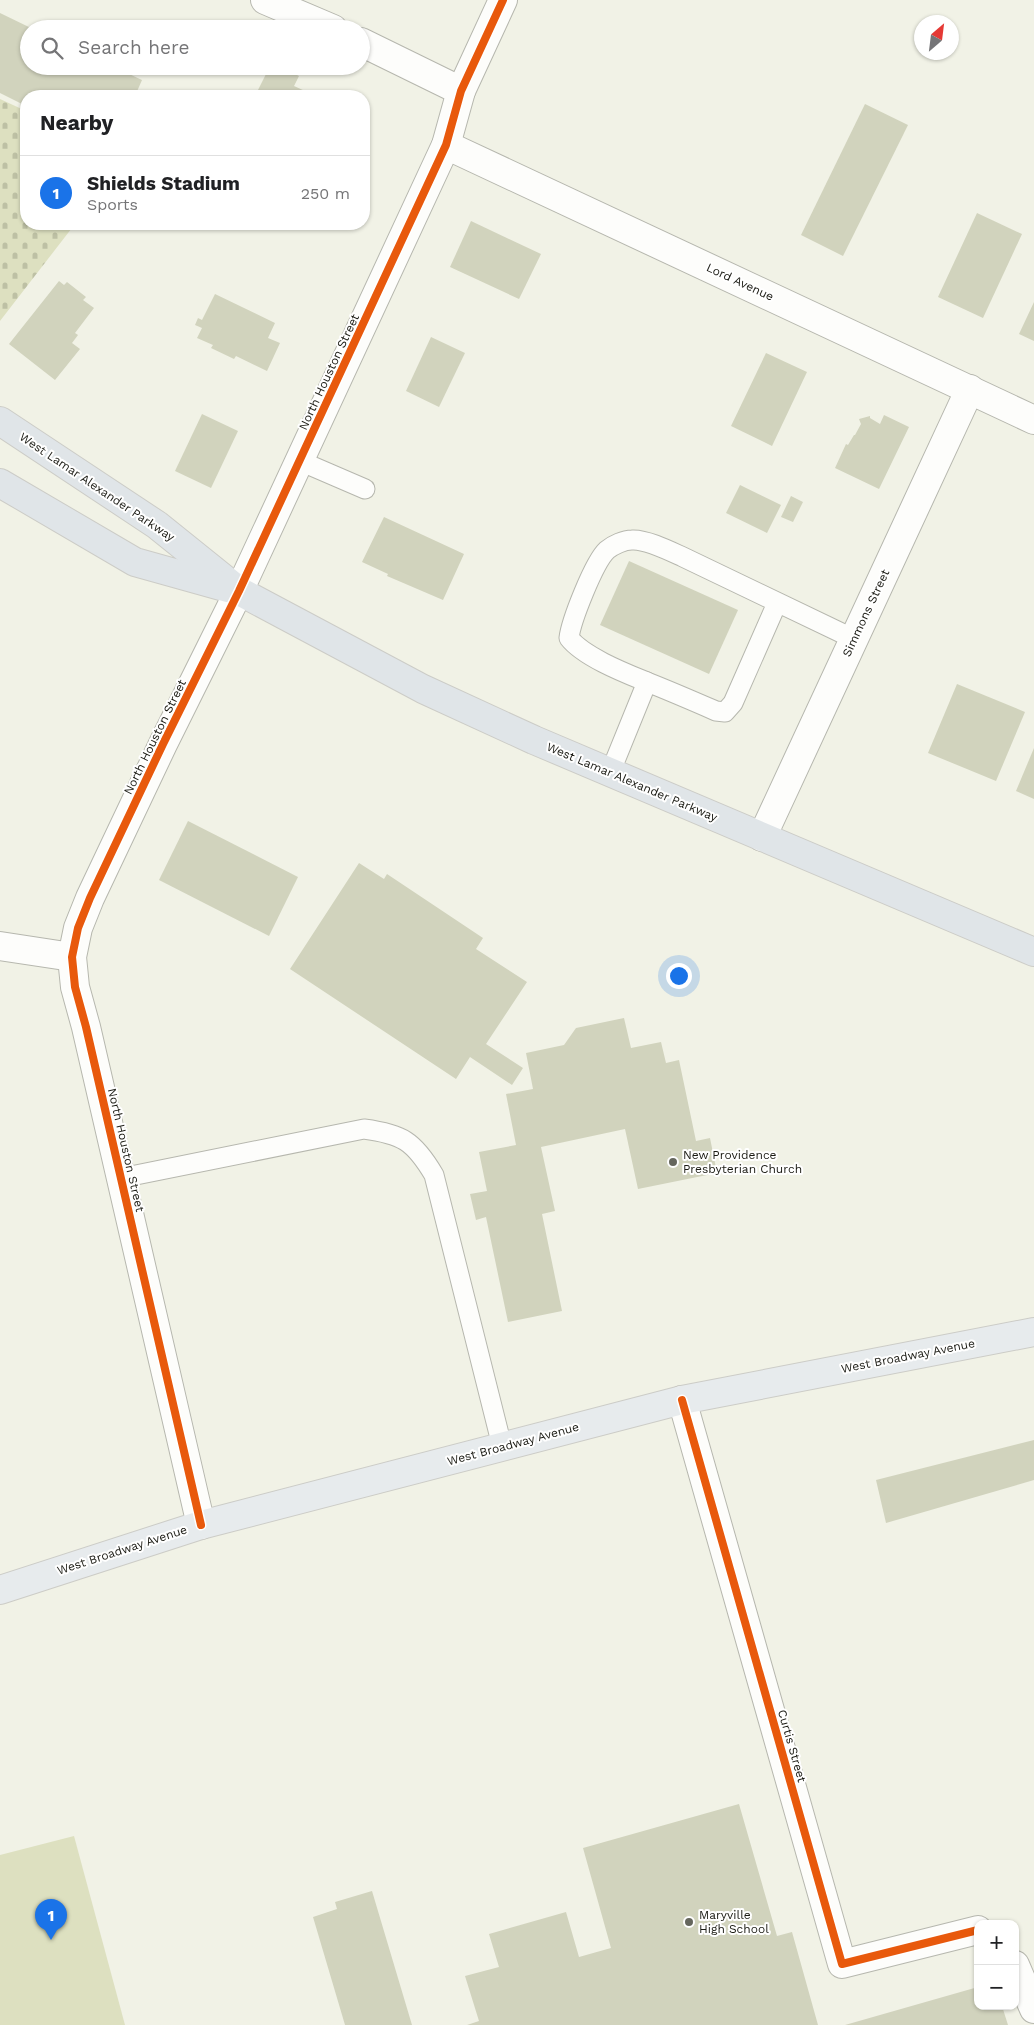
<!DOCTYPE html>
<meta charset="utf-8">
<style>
:root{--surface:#fff;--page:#f6f6f6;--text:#202124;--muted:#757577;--line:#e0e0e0;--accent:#1a73e8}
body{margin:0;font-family:"Work Sans",sans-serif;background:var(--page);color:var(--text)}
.controls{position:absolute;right:15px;bottom:15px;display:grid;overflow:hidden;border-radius:10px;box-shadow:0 1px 4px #0004}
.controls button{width:45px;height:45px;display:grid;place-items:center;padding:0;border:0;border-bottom:1px solid var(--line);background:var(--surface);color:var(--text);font:25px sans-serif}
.compass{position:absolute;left:914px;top:15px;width:45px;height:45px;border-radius:50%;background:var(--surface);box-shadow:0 1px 4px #0004;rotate:28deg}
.you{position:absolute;left:678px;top:975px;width:18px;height:18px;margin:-12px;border:4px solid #fff;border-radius:50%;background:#1a73e8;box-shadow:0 0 0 8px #1a73e833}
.badge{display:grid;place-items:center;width:32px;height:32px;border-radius:50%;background:var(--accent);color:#fff;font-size:16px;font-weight:700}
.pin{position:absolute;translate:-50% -41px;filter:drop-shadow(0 1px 2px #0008)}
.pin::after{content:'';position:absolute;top:26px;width:18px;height:15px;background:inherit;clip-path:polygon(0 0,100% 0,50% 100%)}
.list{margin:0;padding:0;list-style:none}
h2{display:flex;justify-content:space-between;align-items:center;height:65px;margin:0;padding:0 20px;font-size:21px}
h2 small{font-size:16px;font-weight:400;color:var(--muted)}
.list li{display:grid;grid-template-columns:32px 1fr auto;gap:15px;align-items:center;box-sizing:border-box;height:75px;padding:0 20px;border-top:1px solid var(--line)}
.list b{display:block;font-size:19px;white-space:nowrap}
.list p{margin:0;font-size:16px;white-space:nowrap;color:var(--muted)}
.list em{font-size:16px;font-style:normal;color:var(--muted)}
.icon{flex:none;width:28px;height:28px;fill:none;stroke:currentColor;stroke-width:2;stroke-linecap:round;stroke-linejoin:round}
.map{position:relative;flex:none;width:1034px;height:2025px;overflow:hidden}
.search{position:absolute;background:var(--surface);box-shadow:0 1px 4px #0004;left:20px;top:20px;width:350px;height:55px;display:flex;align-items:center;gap:12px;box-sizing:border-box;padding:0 18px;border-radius:28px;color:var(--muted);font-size:19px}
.panel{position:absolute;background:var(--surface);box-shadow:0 1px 4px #0004;left:20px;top:90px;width:350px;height:140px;border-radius:20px}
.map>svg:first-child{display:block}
.cemetery{fill:url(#cemetery-stones)}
.garden{fill:#dde0c0}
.building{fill:#d1d3bd}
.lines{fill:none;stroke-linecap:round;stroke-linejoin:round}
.service-casing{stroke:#b6b7ae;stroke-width:21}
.minor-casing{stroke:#b6b7ae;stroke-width:30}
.primary-casing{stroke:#ccccc7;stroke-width:30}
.trunk-casing{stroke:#ccccc7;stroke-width:30}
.service{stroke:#fdfdfb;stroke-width:19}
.minor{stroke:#fdfdfb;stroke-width:28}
.primary{stroke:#e7ebed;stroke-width:28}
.trunk{stroke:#e0e5e8;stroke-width:28}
.cycleway-casing{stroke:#fff;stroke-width:11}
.cycleway{stroke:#e8590c;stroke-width:8}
.poi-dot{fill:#65665d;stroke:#fff;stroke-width:2}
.labels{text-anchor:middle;stroke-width:4;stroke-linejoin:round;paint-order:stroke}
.street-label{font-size:12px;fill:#1a1a13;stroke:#fff}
.poi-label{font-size:12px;fill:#1a1a13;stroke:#fff;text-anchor:start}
</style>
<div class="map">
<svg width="1034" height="2025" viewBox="0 0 1034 2025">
<defs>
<pattern id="cemetery-stones" width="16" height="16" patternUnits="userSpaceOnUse" patternTransform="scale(1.25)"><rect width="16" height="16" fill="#dde0c0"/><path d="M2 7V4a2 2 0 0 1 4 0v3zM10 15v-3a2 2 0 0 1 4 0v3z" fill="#bdc0a4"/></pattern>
</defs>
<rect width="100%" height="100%" fill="#f1f2e6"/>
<polygon class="cemetery" points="0,99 26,111 26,224 75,224 0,321"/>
<polygon class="garden" points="74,1836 125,2025 0,2025 0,1855"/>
<g class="building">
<polygon points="0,13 33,29 29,29 29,66 112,66 142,80 135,96 26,96 26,106 0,93"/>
<polygon points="270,66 279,66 299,76 294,86 316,96 271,96 258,90"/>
<polygon points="865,104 908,125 843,256 801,235"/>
<polygon points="977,213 1022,234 983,318 938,297"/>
<polygon points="471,221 541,254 519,299 450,267"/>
<polygon points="59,281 64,285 67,282 86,297 83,300 94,308 75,333 78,335 72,343 80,349 55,380 9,344"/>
<polygon points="215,294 275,323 268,338 280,343 267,371 236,356 234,359 211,348 213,345 197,338 202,328 195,325 198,318 202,320"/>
<polygon points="1034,302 1034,341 1019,334"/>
<polygon points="431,337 465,353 439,407 406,391"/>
<polygon points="766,353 807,372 772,446 731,426"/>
<polygon points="202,414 238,431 211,488 175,471"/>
<polygon points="884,415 909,427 879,489 835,468 846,444 848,445 854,435 855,435 861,424 859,419 870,416 870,418 880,424"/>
<polygon points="740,485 781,505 767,533 726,513"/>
<polygon points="791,496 803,502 793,522 781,517"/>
<polygon points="384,517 464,554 443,600 387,576 388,574 362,562"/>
<polygon points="629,561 738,610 709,674 600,625"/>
<polygon points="957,684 1025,712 996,781 928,753"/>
<polygon points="1034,748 1034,799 1016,791"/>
<polygon points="188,821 298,877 269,936 159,880"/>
<polygon points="359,863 384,879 387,874 483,938 476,949 527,982 486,1044 523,1068 512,1085 470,1057 456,1079 290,969"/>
<polygon points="624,1018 631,1048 661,1042 666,1063 679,1060 696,1141 710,1138 717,1173 638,1189 625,1129 541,1147 555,1211 542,1214 562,1311 508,1322 486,1217 476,1220 470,1194 487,1191 479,1152 516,1145 506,1094 533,1089 526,1053 564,1045 576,1028"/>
<polygon points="1034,1440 1034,1480 886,1523 876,1480"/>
<polygon points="739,1804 777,1936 792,1932 818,2025 467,2025 479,2021 465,1976 499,1967 489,1934 566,1912 579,1957 611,1948 583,1848"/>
<polygon points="372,1891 412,2025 345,2025 313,1917 337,1909 335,1902"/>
<polygon points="978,1987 978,2006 1002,2006 1008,2025 845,2025"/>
</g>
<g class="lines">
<g class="service-casing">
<g id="service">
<polyline points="300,461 365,489"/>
<path d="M777 603 733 703 725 712 716 711C693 701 670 691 647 682 625 673 584 657 569 638 571 621 594 562 607 550 613 545 624 540 632 540 646 539 670 551 683 557L854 639"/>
<polyline points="610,773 647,682"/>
<path d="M121 1178 364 1129C402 1134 414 1141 434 1175L502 1446"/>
</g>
</g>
<g class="minor-casing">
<g id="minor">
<polyline points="265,0 333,29"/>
<polyline points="361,42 461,91"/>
<polyline points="446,145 1034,420"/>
<polyline points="762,837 970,389"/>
<polyline points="0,946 72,957"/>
<polyline points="682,1400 842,1964 978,1930"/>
<polyline points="201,1525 86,1027 75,987 72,957 78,928 90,898 163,744 239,591 446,145 461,91 503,0"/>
<polyline points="1015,1965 1034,2009"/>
</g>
</g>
<g class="primary-casing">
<polyline id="primary" points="0,1590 201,1525 682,1400 1034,1332"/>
</g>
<g class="trunk-casing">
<g id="trunk">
<polyline points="0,421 157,525 239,591 423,689 534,740 1034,952"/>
<polyline points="0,483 135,562 228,588"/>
</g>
</g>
<use href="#service" class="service"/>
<use href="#minor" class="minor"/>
<use href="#primary" class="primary"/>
<use href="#trunk" class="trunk"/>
<g class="cycleway-casing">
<g id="cycleway">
<polyline points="682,1400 842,1964 978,1930"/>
<polyline points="201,1525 86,1027 75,987 72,957 78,928 90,898 163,744 239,591 446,145 461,91 503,0"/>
</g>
</g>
<use href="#cycleway" class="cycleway"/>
</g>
<g class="poi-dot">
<circle cx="673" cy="1162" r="5"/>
<circle cx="689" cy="1922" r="5"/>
</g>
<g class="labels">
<g class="street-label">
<text transform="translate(740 282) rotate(25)" y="4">Lord Avenue</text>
<text transform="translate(329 372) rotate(-65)" y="4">North Houston Street</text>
<text transform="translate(97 487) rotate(34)" y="4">West Lamar Alexander Parkway</text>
<text transform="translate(866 613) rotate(-65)" y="4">Simmons Street</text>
<text transform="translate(155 737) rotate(-64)" y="4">North Houston Street</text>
<text transform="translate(632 782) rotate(23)" y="4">West Lamar Alexander Parkway</text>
<text transform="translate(126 1150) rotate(77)" y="4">North Houston Street</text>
<text transform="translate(908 1356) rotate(-11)" y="4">West Broadway Avenue</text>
<text transform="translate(513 1444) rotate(-15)" y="4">West Broadway Avenue</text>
<text transform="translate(122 1550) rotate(-18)" y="4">West Broadway Avenue</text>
<text transform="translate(792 1746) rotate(74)" y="4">Curtis Street</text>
</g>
<g class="poi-label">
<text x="683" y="1159">New Providence<tspan x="683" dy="14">Presbyterian Church</tspan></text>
<text x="699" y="1919">Maryville<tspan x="699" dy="14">High School</tspan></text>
</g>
</g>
</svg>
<div class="controls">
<button>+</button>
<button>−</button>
</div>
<svg class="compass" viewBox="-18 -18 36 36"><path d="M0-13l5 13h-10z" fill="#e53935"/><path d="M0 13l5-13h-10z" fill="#757577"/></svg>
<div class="you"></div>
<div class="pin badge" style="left:51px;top:1940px">1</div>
<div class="search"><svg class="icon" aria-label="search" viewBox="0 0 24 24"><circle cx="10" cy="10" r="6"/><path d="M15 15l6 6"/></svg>Search here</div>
<section class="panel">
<h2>Nearby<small></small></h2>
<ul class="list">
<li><span class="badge">1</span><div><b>Shields Stadium</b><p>Sports</p></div><em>250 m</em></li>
</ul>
</section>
</div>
